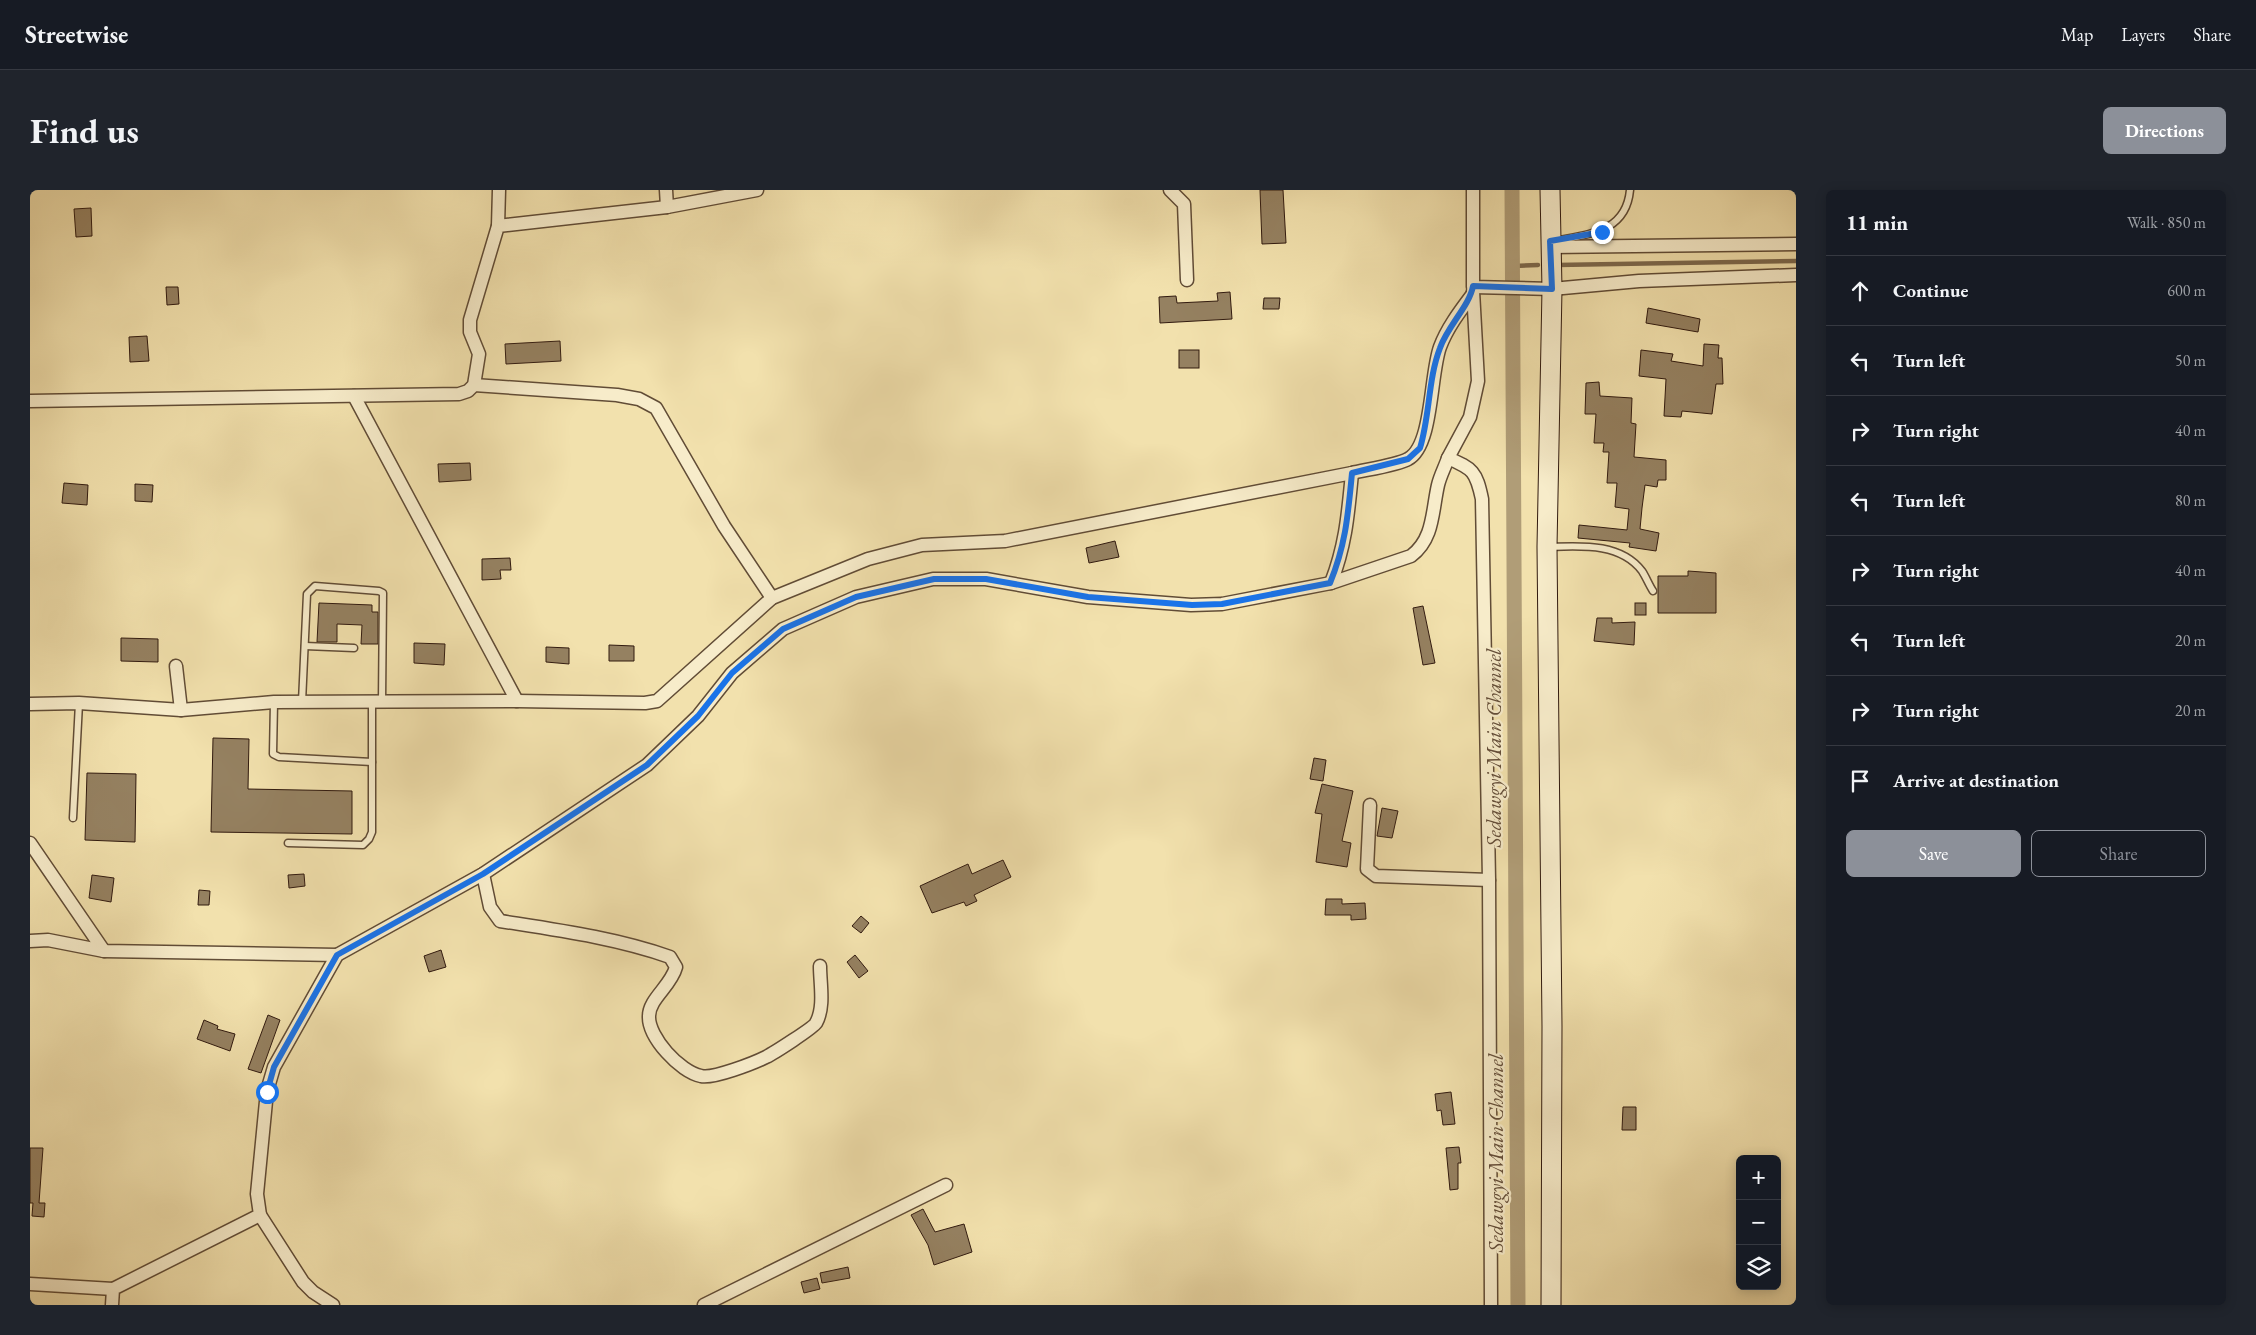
<!DOCTYPE html>
<meta charset="utf-8">
<style>
:root{--surface:#171b24;--page:#20242c;--text:#f1f3f6;--muted:#9ea1a6;--line:#363941;--accent:#8c9099}
body{margin:0;font-family:"EB Garamond",serif;background:var(--page);color:var(--text)}
.controls{position:absolute;right:15px;bottom:15px;display:grid;overflow:hidden;border-radius:8px;box-shadow:0 2px 12px #0003}
.controls button{width:45px;height:45px;display:grid;place-items:center;padding:0;border:0;border-bottom:1px solid var(--line);background:var(--surface);color:var(--text);font:25px sans-serif}
.stop{position:absolute;width:15px;height:15px;margin:-11px;border:4px solid #1a73e8;border-radius:50%;background:#fff}
.stop.end{background:#1a73e8;border-color:#fff;box-shadow:0 1px 5px #0008}
.list{margin:0;padding:0;list-style:none}
h2{display:flex;justify-content:space-between;align-items:center;height:65px;margin:0;padding:0 20px;font-size:21px}
h2 small{font-size:16px;font-weight:400;color:var(--muted)}
.list li{display:grid;grid-template-columns:32px 1fr auto;gap:15px;align-items:center;box-sizing:border-box;height:70px;padding:0 20px;border-top:1px solid var(--line)}
.list b{display:block;font-size:19px;white-space:nowrap}
.list em{font-size:16px;font-style:normal;color:var(--muted)}
.actions{display:flex;gap:10px;padding:15px 20px}
.actions a{flex:1;padding:11px 0;border:1px solid var(--accent);border-radius:8px;text-align:center;font-size:18px;color:var(--accent)}
.actions .main{background:var(--accent);color:#fff}
.icon{flex:none;width:28px;height:28px;fill:none;stroke:currentColor;stroke-width:2;stroke-linecap:round;stroke-linejoin:round}
.map{position:relative;flex:none;width:1766px;height:1115px;overflow:hidden;border-radius:8px}
header{display:flex;align-items:center;gap:30px;box-sizing:border-box;height:70px;padding:0 25px;background:var(--surface);border-bottom:1px solid var(--line)}
header strong{font-size:24px}
nav{display:flex;gap:28px;margin-inline-start:auto;font-size:18px}
.intro{display:flex;align-items:center;justify-content:space-between;box-sizing:border-box;height:120px;padding:0 30px}
h1{margin:0;font-size:35px}
.button{padding:12px 22px;border-radius:8px;background:var(--accent);color:#fff;font-size:18px;font-weight:700}
main{display:flex;gap:30px;padding:0 30px}
aside{flex:1;background:var(--surface);border-radius:8px;box-shadow:0 2px 12px #0003}
.map>svg:first-child{display:block}
.lines{fill:none;stroke-linecap:round;stroke-linejoin:round}
.stream{stroke:#7d694d;stroke-width:4.5}
.canal{stroke:#b09d77;stroke-width:15}
.building{fill:#958161;stroke:#311a0f}
.lane-casing{stroke:#614c36;stroke-width:9}
.street-casing{stroke:#614c36;stroke-width:15}
.secondary-casing{stroke:#311a0f;stroke-width:21}
.lane{stroke:#f7ecca;stroke-width:6}
.street{stroke:#f7ecca;stroke-width:12}
.secondary{stroke:#f7ecca;stroke-width:19}
.route{stroke:#1a73e8;stroke-width:6}
.labels{text-anchor:middle;stroke-width:4.5;stroke-linejoin:round;paint-order:stroke}
.water-label{font-size:21px;font-style:italic;fill:#644e39;stroke:#f7ecca}
</style>
<header>
<strong>Streetwise</strong>
<nav><a>Map</a><a>Layers</a><a>Share</a></nav>
</header>
<div class="intro"><h1>Find us</h1><a class="button">Directions</a></div>
<main>
<div class="map">
<svg width="1766" height="1115" viewBox="0 0 1766 1115">
<rect width="100%" height="100%" fill="#f2e1ad"/>
<filter id="stains"><feTurbulence type="fractalNoise" baseFrequency=".004" numOctaves="4"/><feColorMatrix values="0 0 0 0 .2 0 0 0 0 .09 0 0 0 0 .02 0 0 0 .5 -.17"/></filter>
<radialGradient id="worn" r=".72"><stop offset=".6" stop-color="#630" stop-opacity="0"/><stop offset="1" stop-color="#630" stop-opacity=".3"/></radialGradient>
<g class="lines">
<g class="stream">
<polyline points="1527,75 1766,71"/>
<polyline points="1484,76 1508,75"/>
</g>
<polyline class="canal" points="1482,0 1488,1115"/>
</g>
<g class="building">
<polygon points="1230,0 1253,0 1256,53 1232,54"/>
<polygon points="61,18 62,46 46,47 44,19"/>
<polygon points="136,97 148,97 149,114 137,115"/>
<polygon points="1200,102 1202,129 1130,133 1129,107 1146,106 1147,113 1188,111 1187,103"/>
<polygon points="1234,108 1250,108 1249,119 1233,119"/>
<polygon points="1618,118 1670,129 1668,142 1616,133"/>
<polygon points="117,146 119,171 100,172 99,147"/>
<polygon points="530,151 531,171 476,174 475,154"/>
<polygon points="1674,154 1689,155 1688,168 1692,168 1693,194 1686,194 1682,224 1652,221 1651,227 1634,226 1636,189 1609,186 1611,160 1643,164 1641,171 1673,176"/>
<rect x="1149" y="160" width="20" height="18"/>
<polygon points="1569,192 1570,206 1602,208 1601,233 1606,234 1604,267 1636,270 1636,290 1628,290 1627,297 1615,295 1612,318 1610,339 1629,343 1626,361 1599,357 1600,353 1548,348 1549,335 1597,340 1599,319 1585,317 1587,293 1577,293 1579,262 1573,262 1574,253 1564,253 1566,224 1555,224 1556,193"/>
<polygon points="440,273 441,290 409,292 408,274"/>
<polygon points="34,293 58,295 57,315 32,313"/>
<polygon points="105,294 123,295 122,312 105,311"/>
<polygon points="1085,351 1089,367 1059,373 1056,358"/>
<polygon points="480,368 481,380 470,380 471,389 452,390 452,369"/>
<polygon points="1658,381 1686,383 1686,423 1628,423 1628,386 1658,386"/>
<polygon points="289,413 342,415 342,422 348,422 348,454 331,454 332,435 307,434 307,452 287,452"/>
<rect x="1605" y="413" width="11" height="12"/>
<polygon points="1393,416 1405,473 1393,475 1383,418"/>
<polygon points="1567,428 1582,428 1582,433 1605,432 1604,455 1564,451"/>
<polygon points="91,448 128,449 128,472 91,471"/>
<polygon points="384,453 415,454 414,475 384,473"/>
<polygon points="579,455 604,456 604,471 579,471"/>
<polygon points="516,457 539,458 539,474 516,472"/>
<polygon points="183,548 219,549 218,599 322,601 322,644 181,642"/>
<polygon points="1284,568 1296,570 1293,591 1280,589"/>
<polygon points="57,583 106,584 105,652 55,650"/>
<polygon points="1292,594 1323,601 1312,651 1321,653 1317,677 1286,672 1292,624 1285,623"/>
<polygon points="1352,618 1368,621 1362,648 1347,646"/>
<polygon points="973,670 981,687 944,705 947,711 936,716 934,712 902,723 890,696 938,674 942,684"/>
<polygon points="274,684 275,696 259,698 258,685"/>
<polygon points="62,685 84,688 81,712 59,708"/>
<polygon points="169,700 180,701 179,715 168,715"/>
<polygon points="1296,709 1312,709 1312,714 1335,713 1336,729 1321,730 1321,725 1295,725"/>
<polygon points="831,726 839,733 831,743 822,736"/>
<polygon points="411,760 416,777 399,782 394,766"/>
<polygon points="825,765 838,781 829,788 817,772"/>
<polygon points="238,825 250,830 231,883 218,879"/>
<polygon points="174,830 188,836 187,839 205,844 200,861 167,849"/>
<polygon points="1421,902 1425,934 1413,935 1411,920 1407,921 1405,904"/>
<polygon points="1593,917 1606,917 1606,940 1592,940"/>
<polygon points="1429,957 1431,973 1428,973 1428,999 1420,1000 1416,958"/>
<polygon points="0,958 13,958 9,1013 15,1013 14,1027 2,1026 3,1013 0,1013"/>
<polygon points="893,1019 905,1042 934,1034 942,1062 904,1075 898,1055 881,1025"/>
<polygon points="818,1077 820,1088 792,1093 790,1083"/>
<polygon points="787,1088 790,1099 774,1103 771,1092"/>
</g>
<g class="lines">
<g class="lane-casing">
<g id="lane">
<path d="M1524 51C1558 44 1596 43 1600 0"/>
<path d="M1518 357C1549 356 1590 352 1612 381 1616 387 1619 395 1623 401"/>
<polyline points="275,456 324,458"/>
<polyline points="244,512 243,564 249,567 342,572"/>
<polyline points="272,512 277,404 285,396 349,401 353,403 352,512"/>
<polyline points="43,628 49,513"/>
<polyline points="258,653 333,655 339,649 342,642 342,512"/>
</g>
</g>
<g class="street-casing">
<g id="street">
<polyline points="636,0 637,17"/>
<polyline points="1140,0 1154,14 1157,90"/>
<polyline points="1443,0 1443,97 1522,99 1609,91 1766,85"/>
<polyline points="468,36 469,0"/>
<polyline points="1520,57 1766,54"/>
<path d="M1443 101 1448 191 1440 227 1418 268C1443 279 1446 281 1452 309L1459 690 1461 1115"/>
<polyline points="444,195 587,205 609,209 626,218 694,336 742,408"/>
<polyline points="324,206 487,511"/>
<polyline points="0,211 429,204 438,201 444,195 449,164 440,142 440,130 468,36 637,17 727,0"/>
<path d="M1301 393C1316 354 1318 324 1322 283"/>
<polyline points="146,476 151,520"/>
<path d="M0 514 49 513 151 520 244 512 487 511 615 513 627 511 742 408 838 369 892 355 975 351 1322 283C1334 280 1368 275 1378 269 1403 256 1400 184 1410 157 1417 138 1430 121 1442 105"/>
<polyline points="1340,615 1337,679 1346,686 1459,690"/>
<polyline points="0,653 74,761"/>
<path d="M453 684 460 717 470 731C527 740 586 748 640 767L646 777C641 796 619 809 619 826 618 847 650 882 671 886 683 889 724 873 736 867 744 863 783 838 786 833 795 817 790 794 790 776"/>
<polyline points="0,751 18,750 74,761 307,765"/>
<polyline points="230,1025 273,1092 283,1102 303,1115"/>
<polyline points="0,1094 83,1099"/>
<path d="M82 1115 83 1099 230 1025 227 1004 237 901 244 877 307 765 453 684 617 575 668 526 702 483 753 439 826 407 903 389H956L1058 407 1161 415 1192 414 1301 393 1381 366C1404 349 1402 321 1408 295 1410 286 1415 277 1418 268"/>
<polyline points="674,1115 916,995"/>
</g>
</g>
<g class="secondary-casing">
<polyline id="secondary" points="1520,0 1522,99 1517,357 1522,836 1521,1115"/>
</g>
<use href="#lane" class="lane"/>
<use href="#street" class="street"/>
<use href="#secondary" class="secondary"/>
</g>
<g class="lines">
<path class="route" d="M237 902 244 877 307 765 453 684 617 575 668 526 702 483 753 439 826 407 904 389H956L1058 407 1162 415 1192 414 1300 393C1316 354 1318 324 1322 283L1378 269 1390 258C1400 225 1398 189 1410 158 1417 137 1440 115 1443 96L1522 99 1520 51 1572 42"/>
</g>
<g class="labels">
<g class="water-label">
<text transform="translate(1464 558) rotate(-90)" y="7">Sedawgyi Main Channel</text>
<text transform="translate(1466 963) rotate(-90)" y="7">Sedawgyi Main Channel</text>
</g>
</g>
<rect width="100%" height="100%" filter="url(#stains)"/>
<rect width="100%" height="100%" fill="url(#worn)"/>
</svg>
<div class="controls">
<button>+</button>
<button>−</button>
<button><svg class="icon" aria-label="layers" viewBox="0 0 24 24"><path d="M12 4l9 5-9 5-9-5zM3 14l9 5 9-5"/></svg></button>
</div>
<div class="stop" style="left:237px;top:902px"></div>
<div class="stop end" style="left:1572px;top:42px"></div>
</div>
<aside>
<h2>11 min<small>Walk · 850 m</small></h2>
<ul class="list">
<li><svg class="icon" aria-label="ahead" viewBox="0 0 24 24"><path d="M12 20V5M6 11l6-6 6 6"/></svg><div><b>Continue</b></div><em>600 m</em></li>
<li><svg class="icon" aria-label="left" viewBox="0 0 24 24"><path d="M17 20v-9H6M10 6l-5 5 5 5"/></svg><div><b>Turn left</b></div><em>50 m</em></li>
<li><svg class="icon" aria-label="right" viewBox="0 0 24 24"><path d="M7 20v-9h11M14 6l5 5-5 5"/></svg><div><b>Turn right</b></div><em>40 m</em></li>
<li><svg class="icon" aria-label="left" viewBox="0 0 24 24"><path d="M17 20v-9H6M10 6l-5 5 5 5"/></svg><div><b>Turn left</b></div><em>80 m</em></li>
<li><svg class="icon" aria-label="right" viewBox="0 0 24 24"><path d="M7 20v-9h11M14 6l5 5-5 5"/></svg><div><b>Turn right</b></div><em>40 m</em></li>
<li><svg class="icon" aria-label="left" viewBox="0 0 24 24"><path d="M17 20v-9H6M10 6l-5 5 5 5"/></svg><div><b>Turn left</b></div><em>20 m</em></li>
<li><svg class="icon" aria-label="right" viewBox="0 0 24 24"><path d="M7 20v-9h11M14 6l5 5-5 5"/></svg><div><b>Turn right</b></div><em>20 m</em></li>
<li><svg class="icon" aria-label="arrive" viewBox="0 0 24 24"><path d="M6 21V4h12l-3 4 3 4H6"/></svg><div><b>Arrive at destination</b></div></li>
</ul>
<div class="actions"><a class="main">Save</a><a>Share</a></div>
</aside>
</main>
